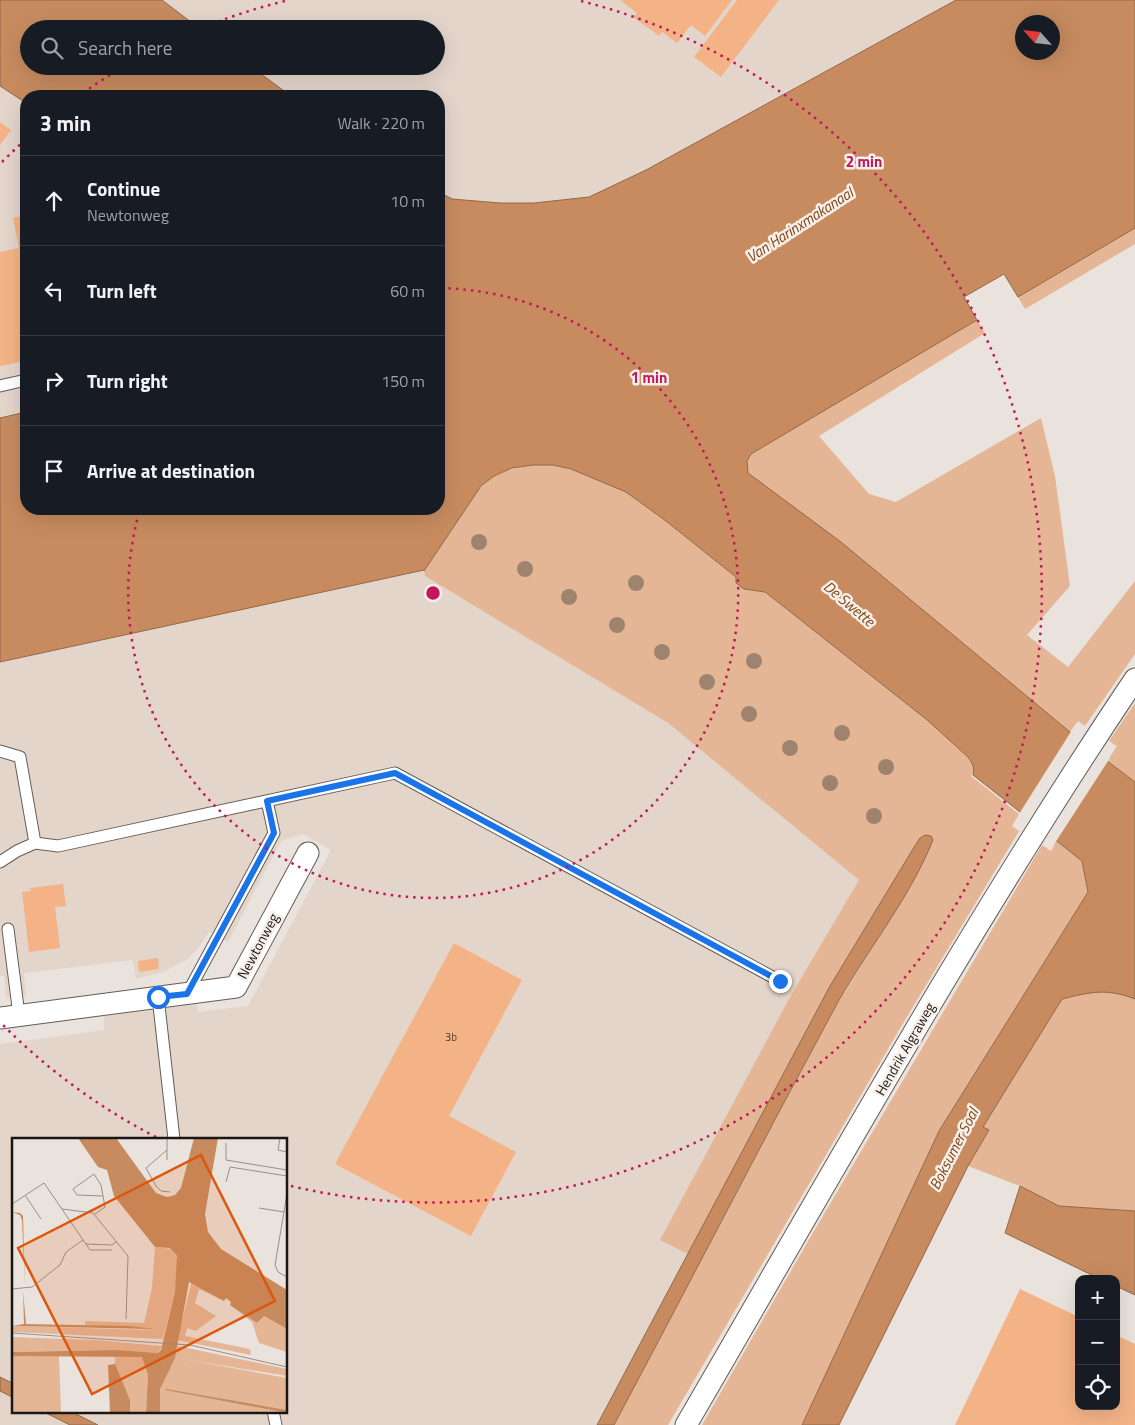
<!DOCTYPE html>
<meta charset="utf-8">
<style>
:root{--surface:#171b24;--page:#20242c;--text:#f1f3f6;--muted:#9ea1a6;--line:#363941}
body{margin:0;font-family:"Titillium Web",sans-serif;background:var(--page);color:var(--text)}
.controls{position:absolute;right:15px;bottom:15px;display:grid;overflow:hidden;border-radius:10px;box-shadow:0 5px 20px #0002}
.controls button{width:45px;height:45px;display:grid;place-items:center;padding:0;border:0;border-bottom:1px solid var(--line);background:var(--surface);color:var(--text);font:25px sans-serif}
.compass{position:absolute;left:1015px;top:15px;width:45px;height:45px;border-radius:50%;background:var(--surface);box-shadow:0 5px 20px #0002;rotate:297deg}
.stop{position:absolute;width:15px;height:15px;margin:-11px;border:4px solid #1a73e8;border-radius:50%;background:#fff}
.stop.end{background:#1a73e8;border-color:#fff;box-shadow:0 1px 5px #0008}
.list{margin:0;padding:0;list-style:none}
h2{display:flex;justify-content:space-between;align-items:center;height:65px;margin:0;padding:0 20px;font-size:21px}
h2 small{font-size:16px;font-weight:400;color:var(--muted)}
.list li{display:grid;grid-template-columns:32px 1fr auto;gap:15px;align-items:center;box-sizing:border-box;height:90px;padding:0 20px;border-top:1px solid var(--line)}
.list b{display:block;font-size:19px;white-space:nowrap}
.list p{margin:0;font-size:16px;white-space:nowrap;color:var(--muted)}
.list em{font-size:16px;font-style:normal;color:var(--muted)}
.icon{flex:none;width:28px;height:28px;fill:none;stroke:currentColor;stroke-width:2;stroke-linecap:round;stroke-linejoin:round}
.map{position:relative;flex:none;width:1135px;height:1425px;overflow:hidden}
.search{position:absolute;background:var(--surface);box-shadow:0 5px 20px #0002;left:20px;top:20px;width:425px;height:55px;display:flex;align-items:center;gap:12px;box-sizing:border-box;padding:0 18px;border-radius:28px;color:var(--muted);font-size:19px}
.panel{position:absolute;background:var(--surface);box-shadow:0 5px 20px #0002;left:20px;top:90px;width:425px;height:425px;border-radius:20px}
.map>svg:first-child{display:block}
.built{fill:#e4d5cb;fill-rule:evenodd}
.green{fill:#e4b696}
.water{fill:#c78b5f;stroke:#936848;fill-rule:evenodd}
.pier{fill:#eae2dc}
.building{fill:#f3b386}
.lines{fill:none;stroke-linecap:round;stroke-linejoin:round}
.service-casing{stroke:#625c57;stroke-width:13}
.minor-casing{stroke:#625c57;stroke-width:23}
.service{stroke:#fff;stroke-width:11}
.minor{stroke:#fff;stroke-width:21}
.tree{fill:#9e846f}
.route{stroke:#1a73e8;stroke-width:6}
.ring{fill:none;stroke:#c2185b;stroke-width:2.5;stroke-dasharray:2.5 5}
.labels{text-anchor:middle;stroke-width:5;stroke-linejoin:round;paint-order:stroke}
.number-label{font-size:11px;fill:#503d30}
.street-label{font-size:14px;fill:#191614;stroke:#f7efe9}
.water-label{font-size:15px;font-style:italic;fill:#7d4410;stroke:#f7efe9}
.inset-road{fill:none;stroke:#96908c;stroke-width:1}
.view{fill:#de560c;fill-opacity:0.15;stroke:#de560c;stroke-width:2.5}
.inset-edge{fill:none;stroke:#191614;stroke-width:2.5}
.centre{fill:#c2185b;stroke:#f7efe9;stroke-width:2.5}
.ring-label{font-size:15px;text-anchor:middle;font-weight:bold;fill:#c2185b;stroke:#f7efe9;stroke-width:5;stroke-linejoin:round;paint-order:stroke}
</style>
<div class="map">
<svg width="1135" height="1425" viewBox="0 0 1135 1425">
<rect width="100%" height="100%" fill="#eae2dc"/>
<g class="built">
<polygon points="162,0 956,0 646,170 589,197 534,203 500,203 452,199 439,192 439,96 291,96 250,66 436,66 436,29 200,29"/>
<polygon points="0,86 26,103 26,412 0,418"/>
<path d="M424 570 425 576 668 723 863 883 750 1139 597 1425H0V1044L104 1030V1016L197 1004 198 1012 248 1006 331 850 303 834 281 841 228 942 209 932 197 950 186 960 163 972 136 979 133 960 24 973 26 996 6 998 4 976H0V662ZM14 1139H286V1411H14Z"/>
</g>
<g class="green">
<polygon points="1135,228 1135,244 1025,309 1018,297"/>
<polygon points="977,320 985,333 819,436 869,494 896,502 1041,418 1055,476 1070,586 1027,635 1068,667 1135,581 1135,654 1085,726 1078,721 1070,732 841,542 747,473 747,461 751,454"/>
<path d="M533 465H553L571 469 626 492 666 521 736 577V583L744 589 764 592 926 719 968 757C973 763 976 769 971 776L1019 814 1012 826 1019 831 902 1025 668 1425H614L833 1011 892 916 913 849 830 986 688 1254 660 1240 790 997 859 880 668 723 425 576 424 571C440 547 471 488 496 475 508 469 520 467 533 465Z"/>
<polygon points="1135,703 1135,782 1108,760 1117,746 1109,741"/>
<polygon points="1056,841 1082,861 1088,892 939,1131 802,1425 702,1425 814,1231 1042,845 1051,851"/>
<polygon points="1089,992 1119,993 1135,999 1135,1211 1059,1206 1020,1186 968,1166 989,1131 983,1127 1062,999"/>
</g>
<g class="water">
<polygon points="0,0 162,0 200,29 29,29 29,66 250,66 291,96 26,96 26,103 0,86"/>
<path d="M956 0H1135V228L1018 297 1004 274 964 297 977 320 751 454 747 461 748 473 841 542 1070 732 1135 782V999C1107 988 1090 992 1062 999L983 1127 989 1130 968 1166 839 1425H802L939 1131 1088 892 1082 861 973 775C975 767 972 763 968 757L926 719 765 592 744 589 736 583V577L666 521 626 492 571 469 553 465H533L512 468 494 476 481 486 424 571V570L0 662V418L26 412V509H439V192L452 199 500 203H534L589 197 646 170ZM1022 22H1052V52H1022Z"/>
<path d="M925 835 931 836 933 840C908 902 863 955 832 1013 758 1150 687 1288 614 1425H597L830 986 913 849 920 838Z"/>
<polygon points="1020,1186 1059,1206 1135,1211 1135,1295 1116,1286 1116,1279 1100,1279 1005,1233"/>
<polygon points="0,1377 14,1384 14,1398 0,1391"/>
<polygon points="42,1411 70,1411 98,1425 70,1425"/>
</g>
<polygon class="pier" points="1072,730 1110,758 1055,843 1019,814"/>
<g class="building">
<polygon points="620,0 732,0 705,36 691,25 677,43 662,32 659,36 633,17 637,13"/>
<polygon points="737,0 779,0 721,77 694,57"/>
<polygon points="0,122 11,130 0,145"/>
<polygon points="26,215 26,361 0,366 0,252 19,248 13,218"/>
<polygon points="63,884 66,906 55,907 60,948 29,952 22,892 31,891 30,888"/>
<polygon points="454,943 522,980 449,1116 516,1152 471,1236 335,1164"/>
<polygon points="158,958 159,969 139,972 138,961"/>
<polygon points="1020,1289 1079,1317 1079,1406 1116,1406 1116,1335 1135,1344 1135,1425 955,1425"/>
</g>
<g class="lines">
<g class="service-casing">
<g id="service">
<polyline points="0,386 26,380"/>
<polyline points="0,751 20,757 35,843"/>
<polyline points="0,862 17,851 35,843 58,846 395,773 780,981"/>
<polyline points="8,929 19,1015"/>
<polyline points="187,994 274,833 267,801"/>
<polyline points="158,997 174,1139"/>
<polyline points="273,1411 276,1425"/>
</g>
</g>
<g class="minor-casing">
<g id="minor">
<polyline points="0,1018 236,987 308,853"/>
<path d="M686 1425C832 1174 973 920 1135 679"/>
</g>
</g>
<use href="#service" class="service"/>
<use href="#minor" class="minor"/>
</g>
<g class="tree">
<circle cx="479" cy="542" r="8"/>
<circle cx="525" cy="569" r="8"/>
<circle cx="636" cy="583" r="8"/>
<circle cx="569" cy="597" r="8"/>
<circle cx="617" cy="625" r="8"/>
<circle cx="662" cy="652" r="8"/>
<circle cx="754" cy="661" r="8"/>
<circle cx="707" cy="682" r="8"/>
<circle cx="749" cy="714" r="8"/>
<circle cx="842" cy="733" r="8"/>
<circle cx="790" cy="748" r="8"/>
<circle cx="886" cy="767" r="8"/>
<circle cx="830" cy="783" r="8"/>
<circle cx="874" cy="816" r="8"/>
</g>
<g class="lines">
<polyline class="route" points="158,997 187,994 274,833 267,801 395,773 780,981"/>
</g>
<g class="ring">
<path d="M441 288A305 305 0 1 1 140 509"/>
<path d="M156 1137A610 610 0 0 1 2 1024M2 162A610 610 0 0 1 25 140M83 93A610 610 0 0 1 123 67M204 27A610 610 0 0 1 285 1M581 1A610 610 0 0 1 291 1186"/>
</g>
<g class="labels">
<g class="number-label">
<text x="451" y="1041">3b</text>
</g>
<g class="street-label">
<text transform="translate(258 946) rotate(-62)" y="5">Newtonweg</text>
<text transform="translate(905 1049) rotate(-60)" y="5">Hendrik Algraweg</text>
</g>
<g class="water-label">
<text transform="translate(800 225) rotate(-33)" y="5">Van Harinxmakanaal</text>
<text transform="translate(849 604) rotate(40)" y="5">De Swette</text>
<text transform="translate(954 1149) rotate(-63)" y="5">Boksumer Soal</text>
</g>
</g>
<g transform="translate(12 1138)">
<rect width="275" height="275" fill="#eae2dc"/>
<path d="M143 109 160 111 166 121 163 154 151 201 0 194V188L142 192 73 187V183L132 185 140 150ZM180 143 212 163 187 151 183 165 204 178 184 193 175 190 173 198 238 211 239 217 165 202ZM218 167 245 185 252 178 275 191V214L247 205 240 184ZM0 199 84 202 150 208 146 215 105 212 0 214ZM166 208 275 231V238L171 221 275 240V272L154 252 274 275H148V251ZM0 218H47L49 275H0ZM103 218 130 219 133 222 136 237 134 275H118V262L103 232Z" fill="#e4b696"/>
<path d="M66 0H104L144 55 155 59 163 57 169 50 182 0H206L193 76 196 94 209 111 275 152V191L252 178 245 185 218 167 219 164 214 160 212 163 177 144 163 220 148 251V275H134L136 237 130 219 0 218V214L105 212 146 215 149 212 163 154 165 118 158 110 143 109 102 58 95 32 86 29ZM0 74 8 75 11 78 13 149 10 82 8 77ZM11 153 14 186 117 188 143 191 0 188 12 186ZM103 226 118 262V275H98L96 227ZM154 251 275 272V275L153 252Z" fill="#c78b5f"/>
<path class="inset-road" d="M155 0V22M268 0 266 12 275 14M214 5V22L275 32M155 12 134 30 144 48 149 53 158 54M214 44 218 29 275 38M275 56 263 127 266 134 275 139M13 57 29 81M0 66 32 45 78 112H100M247 70 272 74M50 71 81 75 116 118 114 181M83 76 93 69 89 47 82 36 61 51 65 57 91 58M74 106 100 107 104 104M0 151 20 149 48 127 54 114 71 102M0 195 178 207 275 229"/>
<path class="view" d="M189 17 263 163 80 256 6 110Z"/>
<rect width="275" height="275" class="inset-edge"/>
</g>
<circle cx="433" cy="593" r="8" class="centre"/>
<g class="ring-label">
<text x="864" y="167">2 min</text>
<text x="649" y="383">1 min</text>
</g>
</svg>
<div class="controls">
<button>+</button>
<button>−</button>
<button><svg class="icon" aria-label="locate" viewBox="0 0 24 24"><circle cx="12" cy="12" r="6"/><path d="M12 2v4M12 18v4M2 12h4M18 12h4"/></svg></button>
</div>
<svg class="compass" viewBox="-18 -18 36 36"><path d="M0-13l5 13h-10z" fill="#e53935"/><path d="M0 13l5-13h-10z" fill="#9ea1a6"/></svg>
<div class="stop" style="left:158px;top:997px"></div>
<div class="stop end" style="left:780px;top:981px"></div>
<div class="search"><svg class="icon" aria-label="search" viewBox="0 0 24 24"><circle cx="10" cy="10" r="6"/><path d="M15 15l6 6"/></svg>Search here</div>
<section class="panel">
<h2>3 min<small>Walk · 220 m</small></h2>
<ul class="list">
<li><svg class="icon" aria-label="ahead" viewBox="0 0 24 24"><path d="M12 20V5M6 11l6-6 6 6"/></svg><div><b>Continue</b><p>Newtonweg</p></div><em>10 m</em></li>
<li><svg class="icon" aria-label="left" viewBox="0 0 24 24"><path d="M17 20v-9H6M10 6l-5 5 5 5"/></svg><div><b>Turn left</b></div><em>60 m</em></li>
<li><svg class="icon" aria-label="right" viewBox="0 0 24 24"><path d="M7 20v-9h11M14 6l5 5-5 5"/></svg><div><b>Turn right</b></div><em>150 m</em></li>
<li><svg class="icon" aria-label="arrive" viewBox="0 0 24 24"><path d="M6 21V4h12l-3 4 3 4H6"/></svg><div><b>Arrive at destination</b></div></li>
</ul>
</section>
</div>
